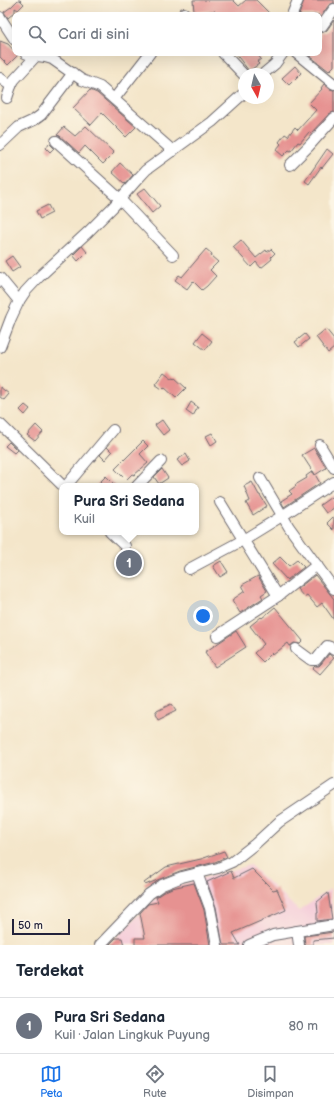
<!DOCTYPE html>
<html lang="id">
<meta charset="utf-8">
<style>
:root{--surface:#fff;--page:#f2f2f3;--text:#1f2937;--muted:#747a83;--line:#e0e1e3;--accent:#1a73e8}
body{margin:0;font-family:"Balsamiq Sans",sans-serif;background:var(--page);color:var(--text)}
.compass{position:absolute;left:238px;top:68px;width:36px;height:36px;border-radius:50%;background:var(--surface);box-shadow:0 4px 16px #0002;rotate:172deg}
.scale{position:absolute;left:12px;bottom:10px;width:58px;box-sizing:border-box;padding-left:4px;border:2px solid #22223b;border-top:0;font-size:11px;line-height:14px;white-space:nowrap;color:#22223b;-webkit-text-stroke:3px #fcf5e5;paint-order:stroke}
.you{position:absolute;left:203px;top:616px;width:14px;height:14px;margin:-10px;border:3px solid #fff;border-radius:50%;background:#1a73e8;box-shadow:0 0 0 6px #1a73e833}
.badge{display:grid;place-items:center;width:26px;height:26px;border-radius:50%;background:var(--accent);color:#fff;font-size:13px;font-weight:700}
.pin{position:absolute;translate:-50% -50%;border:2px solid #fff;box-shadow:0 1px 4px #0006}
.popup{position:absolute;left:59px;top:483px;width:140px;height:52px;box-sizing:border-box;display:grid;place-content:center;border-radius:8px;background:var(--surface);filter:drop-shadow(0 1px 3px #0005);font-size:13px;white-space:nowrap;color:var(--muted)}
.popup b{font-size:15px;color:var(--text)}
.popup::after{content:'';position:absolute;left:50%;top:100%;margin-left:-8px;border:8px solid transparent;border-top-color:var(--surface)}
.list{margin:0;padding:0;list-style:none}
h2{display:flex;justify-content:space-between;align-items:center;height:52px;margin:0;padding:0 16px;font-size:17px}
h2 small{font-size:13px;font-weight:400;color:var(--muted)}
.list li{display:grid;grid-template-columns:26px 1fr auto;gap:12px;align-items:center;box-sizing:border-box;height:56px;padding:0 16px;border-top:1px solid var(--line)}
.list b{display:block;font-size:15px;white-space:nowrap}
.list p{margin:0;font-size:13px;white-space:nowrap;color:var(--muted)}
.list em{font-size:13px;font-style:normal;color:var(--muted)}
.icon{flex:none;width:22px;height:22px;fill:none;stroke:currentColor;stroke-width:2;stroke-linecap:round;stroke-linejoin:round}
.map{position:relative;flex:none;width:334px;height:945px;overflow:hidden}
.search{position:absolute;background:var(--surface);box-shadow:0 4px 16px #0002;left:12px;right:12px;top:12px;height:44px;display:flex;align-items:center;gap:10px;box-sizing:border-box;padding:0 14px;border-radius:8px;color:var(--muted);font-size:15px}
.sheet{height:108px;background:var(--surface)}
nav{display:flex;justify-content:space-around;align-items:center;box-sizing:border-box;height:56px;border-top:1px solid var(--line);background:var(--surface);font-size:11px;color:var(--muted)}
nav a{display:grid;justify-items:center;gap:2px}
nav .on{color:var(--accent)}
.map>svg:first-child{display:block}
.built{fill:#f5cfda}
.building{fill:#e69291}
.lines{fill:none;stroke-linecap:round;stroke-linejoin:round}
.minor-casing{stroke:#6c676d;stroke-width:12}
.minor{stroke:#fff;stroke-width:10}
</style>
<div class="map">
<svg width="334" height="945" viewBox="0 0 334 945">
<rect width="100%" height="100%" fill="#fcf5e5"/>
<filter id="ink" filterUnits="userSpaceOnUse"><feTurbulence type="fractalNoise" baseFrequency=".025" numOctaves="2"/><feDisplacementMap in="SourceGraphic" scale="8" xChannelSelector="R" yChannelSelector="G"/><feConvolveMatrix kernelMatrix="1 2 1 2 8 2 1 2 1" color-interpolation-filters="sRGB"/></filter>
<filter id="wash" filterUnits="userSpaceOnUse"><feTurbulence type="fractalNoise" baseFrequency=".012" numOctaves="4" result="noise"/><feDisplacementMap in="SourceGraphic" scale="16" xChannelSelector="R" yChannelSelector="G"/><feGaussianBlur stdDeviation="0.9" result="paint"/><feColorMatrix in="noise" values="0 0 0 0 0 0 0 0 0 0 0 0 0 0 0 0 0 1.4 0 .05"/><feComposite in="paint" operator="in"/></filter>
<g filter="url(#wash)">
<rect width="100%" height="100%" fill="#f4e6ca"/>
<polygon class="built" points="250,865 299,911 330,889 334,919 334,945 109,945 151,902 175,886"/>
<g id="blocks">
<g class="building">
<polygon points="18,0 20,0 24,4 18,10 15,8 15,12 8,18 4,12 11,7"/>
<polygon points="193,0 233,0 239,6 246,0 256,0 271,15 210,15 215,11 194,12"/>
<polygon points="304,0 334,0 334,3 329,5 319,19 319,15 299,15"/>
<polygon points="334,20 334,66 329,71 306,53 319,53 319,33 324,32 327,30"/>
<polygon points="0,41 8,44 18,55 8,65 0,57"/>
<polygon points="235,53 256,53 261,59 257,62 259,64 249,71"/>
<polygon points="295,66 301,73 289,85 282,78"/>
<polygon points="324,84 330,89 334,90 334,112 329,114 311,133 309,132 300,143 298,142 291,151 289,150 283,156 276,150 281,144 279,142 285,134 288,136 295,127 298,130 316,110 309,103 322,89 321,88"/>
<polygon points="90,90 97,93 136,127 126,137 102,113 91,125 73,108"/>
<polygon points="86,126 114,153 103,164 85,146 79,153 60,136 57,135 64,127 75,136"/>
<polygon points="49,143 54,148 50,152 46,148"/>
<polygon points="327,149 333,154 322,168 321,167 309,184 305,181"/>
<polygon points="120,163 133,175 125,184 112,172"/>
<polygon points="145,188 160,206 152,213 137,194"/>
<polygon points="48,205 52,213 40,219 36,211"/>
<polygon points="241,240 256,258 266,250 267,252 271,249 275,253 271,257 272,259 261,268 256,262 251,267 233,247"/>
<polygon points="82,246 87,252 78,261 73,255"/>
<polygon points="206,249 212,254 211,256 218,262 210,270 216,276 207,286 202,290 193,281 187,289 175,280 179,275 182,277"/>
<polygon points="12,256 20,267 12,272 5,261"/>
<polygon points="326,329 334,339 334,348 328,353 316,337"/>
<polygon points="202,333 212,341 205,350 195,342"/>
<polygon points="305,334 309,339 299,347 295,342"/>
<polygon points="164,372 172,378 174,377 186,388 176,398 164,387 162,389 155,384"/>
<polygon points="0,387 9,394 4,400 0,397"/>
<polygon points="191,402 198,407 193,416 186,411"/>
<polygon points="25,405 30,409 25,415 20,410"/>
<polygon points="162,420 169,430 163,435 155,425"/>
<polygon points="36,425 43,432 35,441 27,435"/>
<polygon points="212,433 217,441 211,445 206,436"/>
<polygon points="143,441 148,446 140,454 148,463 134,475 132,474 126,480 115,469"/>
<polygon points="9,442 17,450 14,453 5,446"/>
<polygon points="107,447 112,452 105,460 100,455"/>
<polygon points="314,448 326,468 315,475 302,455"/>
<polygon points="186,454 190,461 182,466 177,460"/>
<polygon points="162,469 168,478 159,484 154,477"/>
<polygon points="313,471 320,483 284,507 281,501 292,494 289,491 296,486 295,485 307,478 306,476"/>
<polygon points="106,476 116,486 96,486"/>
<polygon points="252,482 259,495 260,495 267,506 253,515 246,503 250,501 244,486"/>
<polygon points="334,495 334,508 326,513 320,505"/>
<polygon points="334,516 334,530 327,523"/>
<polygon points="280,557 289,566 297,560 304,567 287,580 272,564"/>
<polygon points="221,561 228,572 220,577 213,566"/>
<polygon points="315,575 334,599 334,620 322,603 317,607 307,595 304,597 297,589"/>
<polygon points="258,576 267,591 261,595 263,598 240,613 232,600 245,591 242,585"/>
<polygon points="275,607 303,641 300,644 294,643 290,646 288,643 273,655 272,653 263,662 254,653 264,644 250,626 261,617 262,618"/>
<polygon points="236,631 246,647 215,667 205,652"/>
<polygon points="329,654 334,658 320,674 313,668 315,666 319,666 321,664"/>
<polygon points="171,704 176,711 158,720 155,714 157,711"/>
<polygon points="224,851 227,857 224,858 215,862 180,871 145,885 144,883 166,867 201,859"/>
<polygon points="252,869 273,890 277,889 286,910 233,933 240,945 223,945 216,907 207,882 231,871 234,878"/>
<polygon points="194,883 204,910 210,945 135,945 135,938 145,938 140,913 148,904 158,902 156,897 165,891 172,888"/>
<polygon points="328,893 332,919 317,921 317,913 318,913 317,902"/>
<polygon points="334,932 334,938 313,940 313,945 305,945 304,936"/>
<polygon points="116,938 122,938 124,945 109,945"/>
</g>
</g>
</g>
<g filter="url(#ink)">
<use href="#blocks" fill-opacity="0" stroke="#6c676d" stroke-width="1"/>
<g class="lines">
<g class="minor-casing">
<g id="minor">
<polyline points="184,13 186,15"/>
<polyline points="292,15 298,0"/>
<polyline points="0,17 15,40"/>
<polyline points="319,27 322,26 334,9"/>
<polyline points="25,53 30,55 45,57 52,59 82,80 100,87 173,151"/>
<polyline points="223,53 244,75"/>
<polyline points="296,53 334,84"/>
<polyline points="263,74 275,64 283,53"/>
<polyline points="0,78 11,86 14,80 36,56"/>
<polyline points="7,98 11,86"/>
<polyline points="114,99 150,53"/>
<polyline points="56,141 120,199 173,255"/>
<polyline points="0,145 19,127 34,120 41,115 73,73"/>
<polyline points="290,165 309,146 334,118"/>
<polyline points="0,278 19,301"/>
<polyline points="0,347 11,318 19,301 25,292 39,277 88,232 113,207 135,182 146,170 212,122 244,93"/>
<polyline points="0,424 63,486"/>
<polyline points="320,445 334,468"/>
<polyline points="260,478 289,527 334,589"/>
<polyline points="66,486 113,430"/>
<polyline points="137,486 161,461"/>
<polyline points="220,502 278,596"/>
<polyline points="110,532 125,546"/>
<polyline points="189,569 243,540 282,516 334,482"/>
<polyline points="217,636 278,596 317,565"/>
<polyline points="296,649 311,660 316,660 327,646 330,647 334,650"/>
<polyline points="197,873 210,908 217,945"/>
<polyline points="297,931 299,945"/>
<polyline points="100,945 149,894 162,885 182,877 218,868 232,862 255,844 279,822 334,785"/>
<polyline points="249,945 273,935 334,925"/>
</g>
</g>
<use href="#minor" class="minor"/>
</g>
</g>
</svg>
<svg class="compass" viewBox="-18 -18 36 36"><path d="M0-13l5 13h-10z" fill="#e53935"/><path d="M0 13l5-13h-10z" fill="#747a83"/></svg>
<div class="scale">50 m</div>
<div class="you"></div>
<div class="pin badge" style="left:129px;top:563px;background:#6b7280">1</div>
<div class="popup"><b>Pura Sri Sedana</b>Kuil</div>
<div class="search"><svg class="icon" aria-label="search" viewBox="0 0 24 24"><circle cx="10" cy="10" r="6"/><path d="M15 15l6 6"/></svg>Cari di sini</div>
</div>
<section class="sheet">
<h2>Terdekat<small></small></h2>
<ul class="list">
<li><span class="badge" style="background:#6b7280">1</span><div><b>Pura Sri Sedana</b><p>Kuil · Jalan Lingkuk Puyung</p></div><em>80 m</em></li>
</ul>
</section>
<nav>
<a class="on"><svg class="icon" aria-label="map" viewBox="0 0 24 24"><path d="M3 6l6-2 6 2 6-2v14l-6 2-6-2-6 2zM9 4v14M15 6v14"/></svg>Peta</a>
<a><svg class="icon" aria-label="directions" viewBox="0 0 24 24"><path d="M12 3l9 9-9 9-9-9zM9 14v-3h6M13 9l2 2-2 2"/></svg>Rute</a>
<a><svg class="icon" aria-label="saved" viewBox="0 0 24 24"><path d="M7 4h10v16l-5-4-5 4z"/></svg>Disimpan</a>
</nav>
